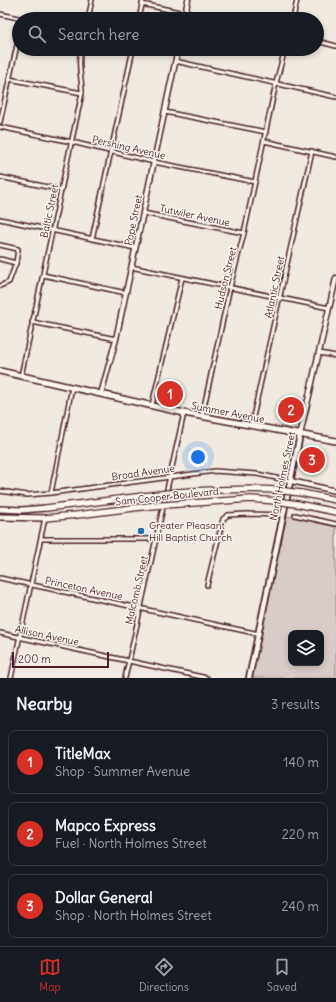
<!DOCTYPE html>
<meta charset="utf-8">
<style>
:root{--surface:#171b24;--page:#242831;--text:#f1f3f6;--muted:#9ea1a6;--line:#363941;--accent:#d93025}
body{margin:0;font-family:Delius,sans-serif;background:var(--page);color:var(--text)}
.controls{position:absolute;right:12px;bottom:12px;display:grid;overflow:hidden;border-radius:8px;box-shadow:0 2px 6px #0003}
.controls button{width:36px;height:36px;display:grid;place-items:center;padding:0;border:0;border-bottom:1px solid var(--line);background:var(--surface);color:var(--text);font:20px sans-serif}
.scale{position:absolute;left:12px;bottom:10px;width:97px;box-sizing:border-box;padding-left:4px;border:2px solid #4a1f2b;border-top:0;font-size:11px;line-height:14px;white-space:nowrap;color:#4a1f2b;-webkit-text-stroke:3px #fbf7ec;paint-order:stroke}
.you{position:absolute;left:198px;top:457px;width:14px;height:14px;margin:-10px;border:3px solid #fff;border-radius:50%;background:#1a73e8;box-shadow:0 0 0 6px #1a73e833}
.badge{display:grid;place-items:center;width:26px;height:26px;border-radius:50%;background:var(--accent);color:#fff;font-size:13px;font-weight:700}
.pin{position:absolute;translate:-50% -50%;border:2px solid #fff;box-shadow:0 1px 4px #0006}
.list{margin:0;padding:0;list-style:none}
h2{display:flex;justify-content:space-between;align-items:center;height:52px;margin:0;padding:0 16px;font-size:17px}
h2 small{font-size:13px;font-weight:400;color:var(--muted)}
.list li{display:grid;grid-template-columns:26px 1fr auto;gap:12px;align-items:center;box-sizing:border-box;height:64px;margin:0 8px 8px;padding:0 8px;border:1px solid var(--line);border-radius:8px}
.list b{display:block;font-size:15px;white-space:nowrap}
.list p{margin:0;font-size:13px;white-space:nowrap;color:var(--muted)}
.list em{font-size:13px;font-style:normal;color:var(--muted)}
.icon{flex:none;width:22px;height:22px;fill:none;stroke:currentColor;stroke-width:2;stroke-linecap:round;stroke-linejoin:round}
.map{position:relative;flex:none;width:336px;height:678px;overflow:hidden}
.search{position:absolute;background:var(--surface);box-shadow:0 2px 6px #0003;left:12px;right:12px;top:12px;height:44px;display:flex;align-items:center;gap:10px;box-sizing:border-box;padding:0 14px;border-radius:22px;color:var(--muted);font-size:15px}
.sheet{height:268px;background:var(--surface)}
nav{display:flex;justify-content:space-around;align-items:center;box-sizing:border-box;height:56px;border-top:1px solid var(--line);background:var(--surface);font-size:11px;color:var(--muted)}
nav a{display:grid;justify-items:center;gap:2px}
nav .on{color:var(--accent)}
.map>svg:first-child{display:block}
.green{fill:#d8ccc6;stroke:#917678;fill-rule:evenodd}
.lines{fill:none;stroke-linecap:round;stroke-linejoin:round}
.minor-casing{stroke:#4a1f2b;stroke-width:6}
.tertiary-casing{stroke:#4a1f2b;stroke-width:7}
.secondary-casing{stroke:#4a1f2b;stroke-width:8}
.primary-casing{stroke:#4a1f2b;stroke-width:8}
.motorway-casing{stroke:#4a1f2b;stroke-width:8}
.minor{stroke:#fbf7ec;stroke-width:3}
.tertiary{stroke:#fbf7ec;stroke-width:4}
.secondary{stroke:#fbf7ec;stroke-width:4.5}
.primary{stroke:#fbf7ec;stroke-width:5}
.motorway{stroke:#fbf7ec;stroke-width:5.5}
.motorway-bridge-casing{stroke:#4a1f2b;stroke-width:8;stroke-linecap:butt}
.motorway-bridge{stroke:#fbf7ec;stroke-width:5.5}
.poi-dot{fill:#1f6fb2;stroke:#fbf7ec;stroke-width:1.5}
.labels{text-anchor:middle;stroke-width:3;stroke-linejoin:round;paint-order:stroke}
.street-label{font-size:10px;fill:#4a1f2b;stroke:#fbf7ec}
.poi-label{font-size:10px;fill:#4a1f2b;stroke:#fbf7ec;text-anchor:start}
</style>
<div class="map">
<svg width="336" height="678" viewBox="0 0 336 678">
<rect width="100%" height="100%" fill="#f0eae0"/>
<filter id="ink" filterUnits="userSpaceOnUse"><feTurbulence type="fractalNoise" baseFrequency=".025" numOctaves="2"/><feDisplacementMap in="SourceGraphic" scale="8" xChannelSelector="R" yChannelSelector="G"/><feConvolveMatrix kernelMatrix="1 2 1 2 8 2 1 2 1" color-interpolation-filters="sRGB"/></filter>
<g filter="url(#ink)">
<path class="green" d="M287 516 336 527V678H250ZM291 633H321V663H291Z"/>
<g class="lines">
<g class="minor-casing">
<g id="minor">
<polyline points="142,4 212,19"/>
<polyline points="0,14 23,19"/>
<polyline points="88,19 92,0"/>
<polyline points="139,19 143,0"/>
<polyline points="293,19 297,0"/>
<polyline points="317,41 336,46"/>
<polyline points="175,61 336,97"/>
<polyline points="9,79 82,93"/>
<polyline points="165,112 266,132"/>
<polyline points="0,122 17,45"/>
<polyline points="0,127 72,142 154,162 255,182"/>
<polyline points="264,141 336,157"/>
<polyline points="0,177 62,190"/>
<polyline points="143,213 244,233"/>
<polyline points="0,219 135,248"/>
<polyline points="92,239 133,49"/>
<polyline points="0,245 18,249 16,263"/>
<polyline points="0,259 16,263 9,282 0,286"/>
<polyline points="131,267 329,308"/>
<polyline points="43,275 126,293"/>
<polyline points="32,322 116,339"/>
<polyline points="319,353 336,356"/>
<path d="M21 376 82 93C82 77 77 66 81 49"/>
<polyline points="152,405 182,278"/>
<polyline points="202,416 230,287 244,233 276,83 285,49"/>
<polyline points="251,426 312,151"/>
<polyline points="0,491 27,495 51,493 215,471 257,474 291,481"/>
<polyline points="51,493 72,387"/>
<polyline points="295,515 336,524"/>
<polyline points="41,539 156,539"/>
<polyline points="0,578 259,634"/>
<polyline points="207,585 223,519 228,515 247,514 283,515"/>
<polyline points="0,633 207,678"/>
<polyline points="11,678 45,518"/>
<polyline points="125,678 184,413"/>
</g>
</g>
<g class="tertiary-casing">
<g id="tertiary">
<polyline points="184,19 188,0"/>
<polyline points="101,394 116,339 178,49"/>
<polyline points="300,435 336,278"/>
<polyline points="291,481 336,491"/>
</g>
</g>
<g class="secondary-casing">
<polyline id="secondary" points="249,678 300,435"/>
</g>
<g class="primary-casing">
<g id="primary">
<polyline points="0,371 184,413 336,441"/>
<polyline points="0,509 22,510 46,508"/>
<polyline points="0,517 45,518"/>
</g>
</g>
<g class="motorway-casing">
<g id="motorway">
<path d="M178 492C211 490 244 488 277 490"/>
<polyline points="301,493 336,500"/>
<polyline points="178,504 251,499 276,501"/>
<polyline points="297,504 336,512"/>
<polyline points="46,508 152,495"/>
<polyline points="45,518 77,515 149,506"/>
</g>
</g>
<use href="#minor" class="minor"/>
<use href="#tertiary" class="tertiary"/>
<use href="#secondary" class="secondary"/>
<use href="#primary" class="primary"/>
<use href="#motorway" class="motorway"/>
<g class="motorway-bridge-casing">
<g id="motorway-bridge">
<polyline points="277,490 301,493"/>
<polyline points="152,495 178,492"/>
<polyline points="276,501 297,504"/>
<polyline points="149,506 178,504"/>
</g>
</g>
<use href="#motorway-bridge" class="motorway-bridge"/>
</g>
</g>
<circle class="poi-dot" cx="141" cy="531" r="4"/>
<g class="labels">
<g class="street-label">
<text transform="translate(129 147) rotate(13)" y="4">Pershing Avenue</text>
<text transform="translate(49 211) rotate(-78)" y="4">Baltic Street</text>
<text transform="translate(195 215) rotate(12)" y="4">Tutwiler Avenue</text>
<text transform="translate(133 220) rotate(-78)" y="4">Pope Street</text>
<text transform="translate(225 278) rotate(-76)" y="4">Hudson Street</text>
<text transform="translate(274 287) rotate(-78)" y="4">Atlantic Street</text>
<text transform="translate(228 412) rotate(11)" y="4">Summer Avenue</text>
<text transform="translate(143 472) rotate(-8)" y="4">Broad Avenue</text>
<text transform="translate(282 476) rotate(-78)" y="4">North Holmes Street</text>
<text transform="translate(167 496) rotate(-6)" y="4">Sam Cooper Boulevard</text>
<text transform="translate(84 588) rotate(12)" y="4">Princeton Avenue</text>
<text transform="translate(136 590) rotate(-77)" y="4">Malcomb Street</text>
<text transform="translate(47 635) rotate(12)" y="4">Allison Avenue</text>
</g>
<g class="poi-label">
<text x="149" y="529">Greater Pleasant<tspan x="149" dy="12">Hill Baptist Church</tspan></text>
</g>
</g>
</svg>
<div class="controls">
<button><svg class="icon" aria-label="layers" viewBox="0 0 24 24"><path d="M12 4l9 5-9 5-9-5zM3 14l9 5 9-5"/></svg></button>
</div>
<div class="scale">200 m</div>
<div class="you"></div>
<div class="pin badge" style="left:170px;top:394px">1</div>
<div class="pin badge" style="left:291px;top:410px">2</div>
<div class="pin badge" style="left:312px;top:460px">3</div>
<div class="search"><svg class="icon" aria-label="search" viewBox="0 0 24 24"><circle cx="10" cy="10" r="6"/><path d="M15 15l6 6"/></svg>Search here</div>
</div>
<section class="sheet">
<h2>Nearby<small>3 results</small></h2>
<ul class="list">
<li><span class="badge">1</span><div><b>TitleMax</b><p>Shop · Summer Avenue</p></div><em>140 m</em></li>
<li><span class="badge">2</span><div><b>Mapco Express</b><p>Fuel · North Holmes Street</p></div><em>220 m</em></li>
<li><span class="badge">3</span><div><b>Dollar General</b><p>Shop · North Holmes Street</p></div><em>240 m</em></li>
</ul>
</section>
<nav>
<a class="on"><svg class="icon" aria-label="map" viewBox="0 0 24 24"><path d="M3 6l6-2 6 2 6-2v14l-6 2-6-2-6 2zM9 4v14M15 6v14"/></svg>Map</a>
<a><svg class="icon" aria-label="directions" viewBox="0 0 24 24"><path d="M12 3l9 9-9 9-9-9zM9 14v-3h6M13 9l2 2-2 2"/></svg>Directions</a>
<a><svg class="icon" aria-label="saved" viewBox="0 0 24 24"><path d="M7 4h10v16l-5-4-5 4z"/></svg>Saved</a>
</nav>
